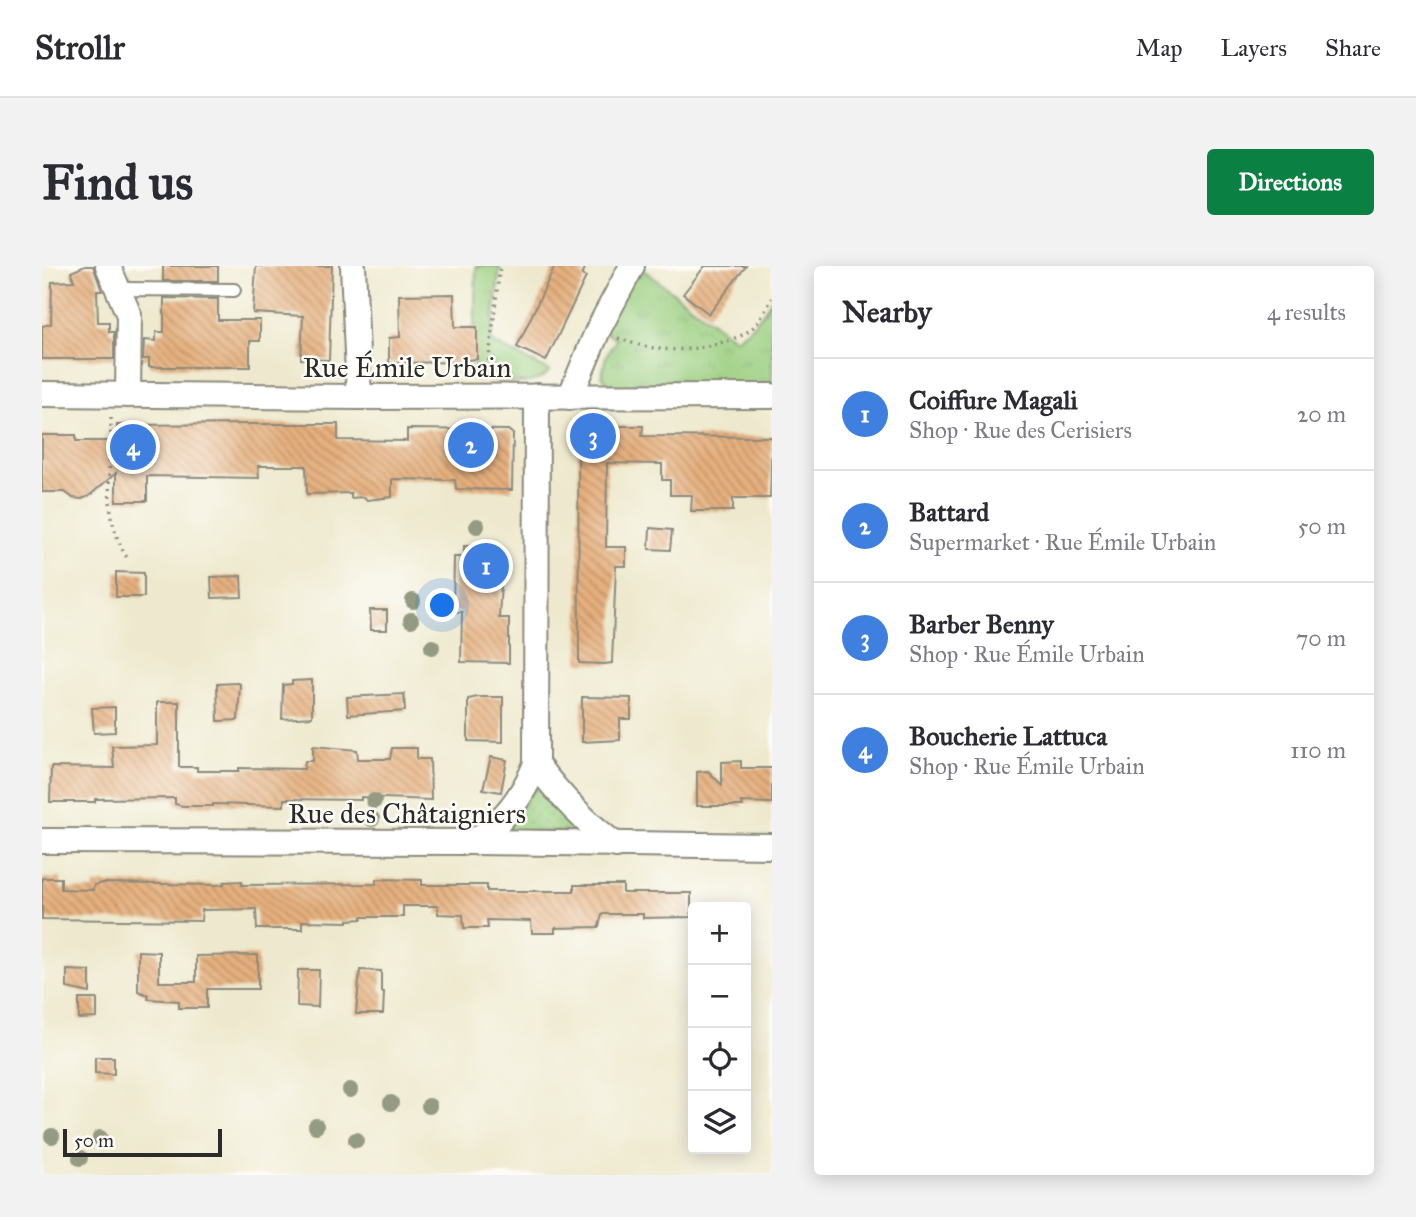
<!DOCTYPE html>
<meta charset="utf-8">
<style>
:root{--surface:#fff;--page:#f2f2f3;--text:#2b2b33;--muted:#7c7c81;--line:#e1e1e2;--accent:#0b8043}
body{margin:0;font-family:"IM FELL Great Primer",serif;background:var(--page);color:var(--text)}
.controls{position:absolute;right:21px;bottom:21px;display:grid;overflow:hidden;border-radius:7px;box-shadow:0 4px 18px #0003}
.controls button{width:63px;height:63px;display:grid;place-items:center;padding:0;border:0;border-bottom:2px solid var(--line);background:var(--surface);color:var(--text);font:35px sans-serif}
.scale{position:absolute;left:21px;bottom:18px;width:159px;box-sizing:border-box;padding-left:7px;border:4px solid #2b2b2b;border-top:0;font-size:19px;line-height:24px;white-space:nowrap;color:#2b2b2b;-webkit-text-stroke:5px #fdfcf7;paint-order:stroke}
.you{position:absolute;left:401px;top:340px;width:24px;height:24px;margin:-18px;border:5px solid #fff;border-radius:50%;background:#1a73e8;box-shadow:0 0 0 10px #1a73e833}
.badge{display:grid;place-items:center;width:46px;height:46px;border-radius:50%;background:var(--accent);color:#fff;font-size:23px;font-weight:700}
.pin{position:absolute;translate:-50% -50%;border:4px solid #fff;box-shadow:0 2px 7px #0006}
.list{margin:0;padding:0;list-style:none}
h2{display:flex;justify-content:space-between;align-items:center;height:91px;margin:0;padding:0 28px;font-size:30px}
h2 small{font-size:23px;font-weight:400;color:var(--muted)}
.list li{display:grid;grid-template-columns:46px 1fr auto;gap:21px;align-items:center;box-sizing:border-box;height:112px;padding:0 28px;border-top:2px solid var(--line)}
.list b{display:block;font-size:26px;white-space:nowrap}
.list p{margin:0;font-size:23px;white-space:nowrap;color:var(--muted)}
.list em{font-size:23px;font-style:normal;color:var(--muted)}
.icon{flex:none;width:38px;height:38px;fill:none;stroke:currentColor;stroke-width:2;stroke-linecap:round;stroke-linejoin:round}
.map{position:relative;flex:none;width:730px;height:909px;overflow:hidden;border-radius:7px}
header{display:flex;align-items:center;gap:42px;box-sizing:border-box;height:98px;padding:0 35px;background:var(--surface);border-bottom:2px solid var(--line)}
header strong{font-size:33px}
nav{display:flex;gap:38px;margin-inline-start:auto;font-size:24px}
.intro{display:flex;align-items:center;justify-content:space-between;box-sizing:border-box;height:168px;padding:0 42px}
h1{margin:0;font-size:49px}
.button{padding:18px 32px;border-radius:7px;background:var(--accent);color:#fff;font-size:24px;font-weight:700}
main{display:flex;gap:42px;padding:0 42px}
aside{flex:1;background:var(--surface);border-radius:7px;box-shadow:0 4px 18px #0003}
.map>svg:first-child{display:block}
.grass{fill:url(#grass-tufts);stroke:#627c55;stroke-width:2}
.park{fill:url(#park-dots);stroke:#627c55;stroke-width:2}
.building{fill:url(#building-back-hatch)}
.lines{fill:none;stroke-linecap:round;stroke-linejoin:round}
.lane-casing{stroke:#8c8a7c;stroke-width:16}
.street-casing{stroke:#8c8a7c;stroke-width:28}
.path{stroke:#8c8a7c;stroke-width:3.5;stroke-dasharray:2 5;stroke-linecap:butt}
.lane{stroke:#fff;stroke-width:12}
.street{stroke:#fff;stroke-width:24}
.tree{fill:#959b82}
.labels{text-anchor:middle;stroke-width:5;stroke-linejoin:round;paint-order:stroke}
.street-label{font-size:28px;fill:#2b2b2b;stroke:#fdfcf7}
</style>
<header>
<strong>Strollr</strong>
<nav><a>Map</a><a>Layers</a><a>Share</a></nav>
</header>
<div class="intro"><h1>Find us</h1><a class="button">Directions</a></div>
<main>
<div class="map">
<svg width="730" height="909" viewBox="0 0 730 909">
<defs>
<pattern id="grass-tufts" width="24" height="20" patternUnits="userSpaceOnUse" patternTransform="scale(1.75)"><rect width="24" height="20" fill="#9ace7f"/><path d="M3 7l-1-3M5 7V3M7 7l1-3M15 17l-1-3M17 17v-4M19 17l1-3" fill="none" stroke="#85b16e"/></pattern>
<pattern id="park-dots" width="8" height="8" patternUnits="userSpaceOnUse" patternTransform="scale(1.75)"><rect width="8" height="8" fill="#9ace7f"/><path d="M2 2h.1M6 6h.1" fill="none" stroke="#85b16e" stroke-width="1.8" stroke-linecap="round"/></pattern>
<pattern id="building-back-hatch" width="6" height="6" patternUnits="userSpaceOnUse" patternTransform="scale(1.75)"><rect width="6" height="6" fill="#e6b07e"/><path d="M-1 5l2 2M0 0l6 6M5-1l2 2" fill="none" stroke="#bb8f67"/></pattern>
</defs>
<rect width="100%" height="100%" fill="#fdfcf7"/>
<filter id="ink" filterUnits="userSpaceOnUse"><feTurbulence type="fractalNoise" baseFrequency=".0143" numOctaves="2"/><feDisplacementMap in="SourceGraphic" scale="14" xChannelSelector="R" yChannelSelector="G"/><feConvolveMatrix kernelMatrix="1 2 1 2 8 2 1 2 1" color-interpolation-filters="sRGB"/></filter>
<filter id="wash" filterUnits="userSpaceOnUse"><feTurbulence type="fractalNoise" baseFrequency=".00686" numOctaves="4" result="noise"/><feDisplacementMap in="SourceGraphic" scale="28" xChannelSelector="R" yChannelSelector="G"/><feGaussianBlur stdDeviation="1.57" result="paint"/><feColorMatrix in="noise" values="0 0 0 0 0 0 0 0 0 0 0 0 0 0 0 0 0 1.4 0 .05"/><feComposite in="paint" operator="in"/></filter>
<g filter="url(#wash)">
<rect width="100%" height="100%" fill="#eee9ce"/>
<g class="grass">
<path d="M434 0H458L449 76 508 105C492 125 453 114 431 113Z"/>
<path d="M596 0 693 73C711 62 720 50 730 32V130L570 121 560 110 564 90 575 72 556 64Z"/>
</g>
<polygon class="park" points="493,523 499,524 534,560 535,566 468,565 465,561"/>
<g id="blocks">
<g class="building">
<polygon points="43,0 51,0 60,25 55,25 56,56 67,56 67,66 72,66 72,93 0,93 0,60 9,58 10,16 32,15 29,6"/>
<rect x="121" y="0" width="55" height="15"/>
<polygon points="214,0 290,0 287,94 259,93 261,50 211,47"/>
<polygon points="513,0 544,0 540,9 544,11 504,95 475,81"/>
<polygon points="663,0 704,0 667,48 641,28"/>
<polygon points="412,28 413,61 435,61 435,93 424,94 424,96 347,97 347,72 358,71 357,29"/>
<polygon points="122,32 176,33 176,54 218,54 218,75 208,75 208,101 107,101 107,93 101,93 102,74 114,75 114,66 122,66"/>
<polygon points="232,158 296,158 296,174 365,175 365,163 466,164 471,168 470,224 414,223 413,214 350,213 350,231 325,234 322,231 309,232 309,227 265,228 264,200 216,200 217,212 105,210 105,235 74,235 74,207 47,230 40,233 31,232 23,226 0,226 0,169 34,169 34,175 75,175 75,159"/>
<polygon points="536,160 601,160 600,170 730,171 728,232 691,232 691,245 649,245 650,229 628,229 628,214 620,214 620,198 565,197 564,281 584,281 584,300 574,300 570,397 562,398 537,397"/>
<polygon points="608,262 630,264 628,284 607,283"/>
<polygon points="422,280 461,281 457,352 467,352 467,397 419,396 420,346 411,346 412,291 422,291"/>
<polygon points="74,306 102,307 102,331 74,331"/>
<polygon points="199,310 200,331 170,332 169,311"/>
<polygon points="328,344 345,344 345,364 329,364"/>
<polygon points="270,414 270,451 240,453 241,419 250,418 250,415"/>
<polygon points="195,417 198,418 196,454 176,455 175,418"/>
<polygon points="362,428 363,445 306,449 305,431"/>
<polygon points="436,431 461,431 461,476 426,475 426,433"/>
<polygon points="540,431 589,432 589,453 578,453 578,474 540,476"/>
<polygon points="115,436 137,436 137,501 155,501 155,505 197,505 197,502 262,503 263,495 271,495 271,480 315,484 316,493 348,493 350,482 375,482 375,493 388,493 389,534 319,531 319,534 242,533 242,540 171,538 171,540 141,540 133,538 133,532 53,533 53,536 8,536 9,501 72,502 70,480 115,479"/>
<polygon points="73,441 73,466 52,467 50,442"/>
<polygon points="449,491 465,494 459,526 441,523"/>
<polygon points="699,495 699,502 730,502 730,537 699,536 701,540 655,540 655,506 666,505 680,519 680,496"/>
<polygon points="0,612 19,612 19,623 51,624 52,619 60,617 174,619 182,618 182,616 200,615 200,619 334,618 334,613 380,614 380,619 445,619 445,625 532,625 532,619 581,619 581,627 649,627 649,651 601,652 601,648 560,648 557,661 513,662 513,667 490,667 489,655 445,654 446,662 422,662 421,649 396,648 396,640 361,640 361,651 320,651 320,653 306,654 306,656 260,655 260,663 215,663 214,643 160,644 159,655 0,653"/>
<polygon points="96,685 117,686 117,716 154,716 154,690 216,689 216,723 165,723 165,742 137,742 137,735 106,733 106,729 96,725"/>
<polygon points="25,704 48,705 48,727 25,722"/>
<polygon points="256,704 277,704 276,741 255,740"/>
<polygon points="318,704 339,705 339,726 342,726 341,748 314,748"/>
<polygon points="37,733 55,733 55,752 37,753"/>
<polygon points="53,791 72,791 72,808 53,807"/>
</g>
</g>
</g>
<g filter="url(#ink)">
<use href="#blocks" fill-opacity="0" stroke="#8c8a7c" stroke-width="2"/>
<g class="lines">
<g class="lane-casing">
<polyline id="lane" points="77,26 84,23 192,24"/>
</g>
<g class="street-casing">
<g id="street">
<polyline points="66,0 87,49 86,129"/>
<polyline points="311,0 317,131"/>
<polyline points="0,128 317,131 730,130"/>
<path d="M495 130 494 498C518 530 542 556 574 579"/>
<polyline points="528,131 556,64 590,0"/>
<polyline points="0,575 431,576 730,580"/>
<path d="M431 576C461 557 481 530 494 498"/>
</g>
</g>
<g class="path">
<path d="M576 72C612 86 641 87 678 77 688 74 699 71 708 64 718 56 724 43 730 32"/>
<polyline points="445,109 458,0"/>
<path d="M69 152C69 198 59 253 86 293"/>
</g>
<use href="#lane" class="lane"/>
<use href="#street" class="street"/>
</g>
<g class="tree">
<circle cx="435" cy="260" r="8"/>
<circle cx="371" cy="335" r="8"/>
<circle cx="369" cy="354" r="8"/>
<circle cx="390" cy="381" r="8"/>
<circle cx="332" cy="535" r="8"/>
<circle cx="330" cy="553" r="8"/>
<circle cx="308" cy="824" r="8"/>
<circle cx="349" cy="837" r="8"/>
<circle cx="387" cy="840" r="8"/>
<circle cx="274" cy="860" r="8"/>
<circle cx="10" cy="870" r="8"/>
<circle cx="58" cy="872" r="8"/>
<circle cx="314" cy="874" r="8"/>
<circle cx="38" cy="892" r="8"/>
</g>
</g>
<g class="labels">
<g class="street-label">
<text x="365" y="111">Rue Émile Urbain</text>
<text x="365" y="557">Rue des Châtaigniers</text>
</g>
</g>
</svg>
<div class="controls">
<button>+</button>
<button>−</button>
<button><svg class="icon" aria-label="locate" viewBox="0 0 24 24"><circle cx="12" cy="12" r="6"/><path d="M12 2v4M12 18v4M2 12h4M18 12h4"/></svg></button>
<button><svg class="icon" aria-label="layers" viewBox="0 0 24 24"><path d="M12 4l9 5-9 5-9-5zM3 14l9 5 9-5"/></svg></button>
</div>
<div class="scale">50 m</div>
<div class="you"></div>
<div class="pin badge" style="left:444px;top:300px;background:#3f7fe0">1</div>
<div class="pin badge" style="left:429px;top:179px;background:#3f7fe0">2</div>
<div class="pin badge" style="left:551px;top:170px;background:#3f7fe0">3</div>
<div class="pin badge" style="left:91px;top:181px;background:#3f7fe0">4</div>
</div>
<aside>
<h2>Nearby<small>4 results</small></h2>
<ul class="list">
<li><span class="badge" style="background:#3f7fe0">1</span><div><b>Coiffure Magali</b><p>Shop · Rue des Cerisiers</p></div><em>20 m</em></li>
<li><span class="badge" style="background:#3f7fe0">2</span><div><b>Battard</b><p>Supermarket · Rue Émile Urbain</p></div><em>50 m</em></li>
<li><span class="badge" style="background:#3f7fe0">3</span><div><b>Barber Benny</b><p>Shop · Rue Émile Urbain</p></div><em>70 m</em></li>
<li><span class="badge" style="background:#3f7fe0">4</span><div><b>Boucherie Lattuca</b><p>Shop · Rue Émile Urbain</p></div><em>110 m</em></li>
</ul>
</aside>
</main>
